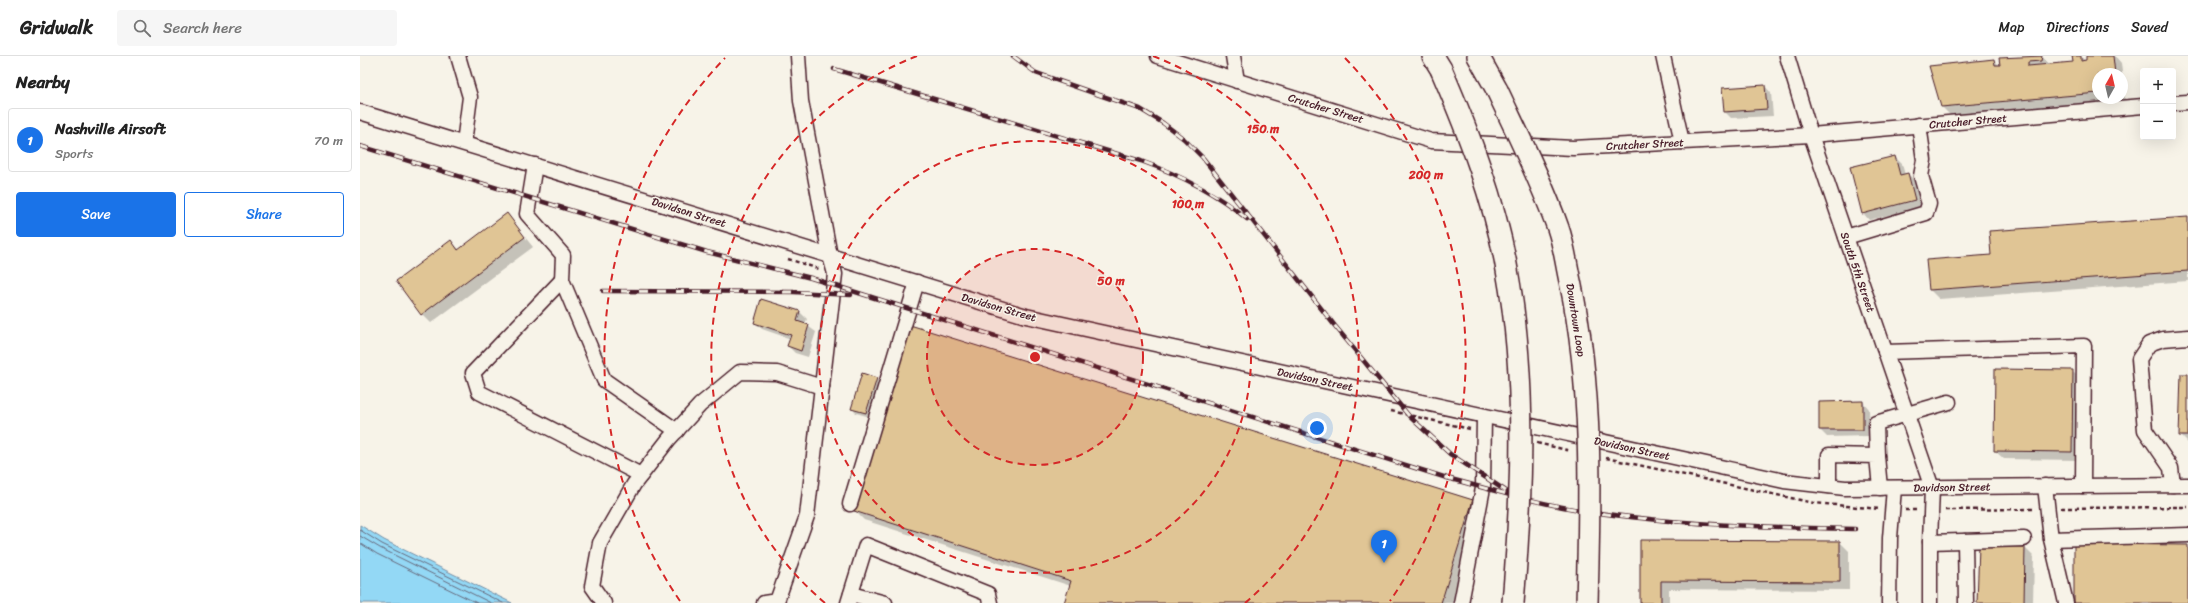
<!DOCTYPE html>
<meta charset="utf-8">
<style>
:root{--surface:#fff;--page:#f6f6f6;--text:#222;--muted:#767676;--line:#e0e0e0;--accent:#1a73e8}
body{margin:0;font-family:Sriracha,sans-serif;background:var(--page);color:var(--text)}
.controls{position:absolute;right:12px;top:12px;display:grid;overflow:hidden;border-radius:4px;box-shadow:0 4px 16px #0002}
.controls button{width:36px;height:36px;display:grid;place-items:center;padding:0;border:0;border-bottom:1px solid var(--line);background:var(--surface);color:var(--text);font:20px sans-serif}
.compass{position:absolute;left:1732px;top:12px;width:36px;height:36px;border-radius:50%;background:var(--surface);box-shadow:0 4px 16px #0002;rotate:8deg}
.you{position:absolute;left:957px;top:372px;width:14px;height:14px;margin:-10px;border:3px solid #fff;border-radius:50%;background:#1a73e8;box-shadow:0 0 0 6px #1a73e833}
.badge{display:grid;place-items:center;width:26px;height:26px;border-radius:50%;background:var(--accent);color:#fff;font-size:13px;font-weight:700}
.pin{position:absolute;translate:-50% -33px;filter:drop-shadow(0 1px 2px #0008)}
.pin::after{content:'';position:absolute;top:21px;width:14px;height:12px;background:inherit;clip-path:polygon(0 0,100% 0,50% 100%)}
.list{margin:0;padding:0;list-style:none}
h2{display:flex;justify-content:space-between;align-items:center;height:52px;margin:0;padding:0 16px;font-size:17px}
h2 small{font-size:13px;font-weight:400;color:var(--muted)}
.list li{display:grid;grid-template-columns:26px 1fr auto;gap:12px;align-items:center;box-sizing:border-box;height:64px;margin:0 8px 8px;padding:0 8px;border:1px solid var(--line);border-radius:4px}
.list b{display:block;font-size:15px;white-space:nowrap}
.list p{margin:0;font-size:13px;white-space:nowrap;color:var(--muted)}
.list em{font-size:13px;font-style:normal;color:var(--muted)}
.actions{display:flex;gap:8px;padding:12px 16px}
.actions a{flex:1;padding:9px 0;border:1px solid var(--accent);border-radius:4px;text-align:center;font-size:14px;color:var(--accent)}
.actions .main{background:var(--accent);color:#fff}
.icon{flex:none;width:22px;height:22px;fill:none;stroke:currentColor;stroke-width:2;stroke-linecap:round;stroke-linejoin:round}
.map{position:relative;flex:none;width:1828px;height:547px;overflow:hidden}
header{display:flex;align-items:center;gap:24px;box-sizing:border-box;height:56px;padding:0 20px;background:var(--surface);border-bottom:1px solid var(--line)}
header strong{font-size:19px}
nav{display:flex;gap:22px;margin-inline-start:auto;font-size:14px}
.search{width:280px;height:36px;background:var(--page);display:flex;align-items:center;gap:10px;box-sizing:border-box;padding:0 14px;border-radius:4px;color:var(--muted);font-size:15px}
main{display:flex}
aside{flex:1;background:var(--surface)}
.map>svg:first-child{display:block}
.water{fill:#93d8f5;stroke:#768ea4}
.shadow{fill:#0003;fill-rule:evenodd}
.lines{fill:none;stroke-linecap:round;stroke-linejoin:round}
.shore{stroke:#67697c;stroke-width:1}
.building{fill:#e0c595;stroke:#4a1f2b}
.minor-casing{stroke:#4a1f2b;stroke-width:17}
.highway-casing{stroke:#4a1f2b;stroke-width:24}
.path{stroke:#4a1f2b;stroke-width:2.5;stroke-dasharray:4 3;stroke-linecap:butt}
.minor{stroke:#f7f3e8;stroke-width:14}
.highway{stroke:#f7f3e8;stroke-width:21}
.rail-casing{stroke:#4a1f2b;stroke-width:4.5}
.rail{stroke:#f7f3e8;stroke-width:3;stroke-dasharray:9;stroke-linecap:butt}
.highway-bridge-casing{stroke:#4a1f2b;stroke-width:24;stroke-linecap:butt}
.highway-bridge{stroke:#f7f3e8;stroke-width:21}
.ring{fill:none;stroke:#d62828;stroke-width:2;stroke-dasharray:7 5}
.labels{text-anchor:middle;stroke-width:3;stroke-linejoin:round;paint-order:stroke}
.street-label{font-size:11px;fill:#4a1f2b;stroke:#f7f3e8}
.centre{fill:#d62828;stroke:#f7f3e8;stroke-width:2}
.ring-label{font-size:12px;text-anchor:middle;font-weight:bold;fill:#d62828;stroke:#f7f3e8;stroke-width:3;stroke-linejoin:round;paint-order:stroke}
</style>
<header>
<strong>Gridwalk</strong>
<div class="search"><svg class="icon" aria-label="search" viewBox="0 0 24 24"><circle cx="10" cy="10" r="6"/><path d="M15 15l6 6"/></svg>Search here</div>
<nav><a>Map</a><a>Directions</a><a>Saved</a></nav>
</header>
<main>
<aside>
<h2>Nearby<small></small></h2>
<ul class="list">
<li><span class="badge">1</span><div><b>Nashville Airsoft</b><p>Sports</p></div><em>70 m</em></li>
</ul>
<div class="actions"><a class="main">Save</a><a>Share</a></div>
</aside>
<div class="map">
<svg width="1828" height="547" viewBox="0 0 1828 547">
<rect width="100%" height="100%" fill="#f7f3e8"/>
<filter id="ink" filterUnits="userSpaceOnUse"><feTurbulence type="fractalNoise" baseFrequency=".025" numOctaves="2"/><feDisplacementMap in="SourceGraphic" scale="8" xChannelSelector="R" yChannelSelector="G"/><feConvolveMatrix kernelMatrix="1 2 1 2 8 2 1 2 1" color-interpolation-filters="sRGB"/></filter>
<g filter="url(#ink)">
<polygon class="water" points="0,469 24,484 152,547 0,547"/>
<g class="shadow">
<path d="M1679 0H1681L1690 9 1714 6 1720 0 1727 6 1730 0H1755L1761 7 1765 44 1591 60 1582 51 1634 4 1641 11 1640 3ZM1738 18H1762V42H1738Z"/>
<polygon points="1405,30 1411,37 1413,60 1371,62 1365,56"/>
<polygon points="1535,101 1542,108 1545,119 1548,118 1555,125 1561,151 1509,164 1503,157"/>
<polygon points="147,159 173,191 71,267 62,258 91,186 100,194"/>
<polygon points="1828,162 1828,225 1579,243 1570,234 1632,200"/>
<polygon points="402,244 440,256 447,263 445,268 456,276 448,301 435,297 428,290 431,283 402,273 395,267"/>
<polygon points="551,271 1113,445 1122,454 1093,547 705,547 711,530 504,464 495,455"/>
<polygon points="1712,315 1721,324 1720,404 1644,403 1635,395"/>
<polygon points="1828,319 1828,387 1820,379"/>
<polygon points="516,323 521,327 510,361 496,357 492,352"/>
<polygon points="1503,346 1509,353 1510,380 1467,381 1460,374 1460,347"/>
<polygon points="1281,485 1480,486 1489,495 1489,534 1309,533 1309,547 1281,547"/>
<polygon points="1665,492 1674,501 1673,547 1618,547"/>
</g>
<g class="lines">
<g class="shore">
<polyline points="0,474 22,488 143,547"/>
<polyline points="0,480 20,492 131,547"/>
<polyline points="0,487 17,498 117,547"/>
</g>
</g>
<g class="building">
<polygon points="1682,0 1681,5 1668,6 1668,10 1713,6 1712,0 1721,0 1721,5 1726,4 1726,0 1753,0 1755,18 1738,18 1738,37 1581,51 1569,10 1634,3 1635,9 1640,9 1639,2"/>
<polygon points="1405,29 1407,53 1364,56 1362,32"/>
<polygon points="1535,100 1540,119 1548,117 1555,144 1502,158 1490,111"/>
<polygon points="147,157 165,181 61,259 36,225 91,184 98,194"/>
<polygon points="1828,161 1828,215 1569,234 1566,204 1631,199 1629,175"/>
<polygon points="401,243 440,255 437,265 449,269 441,295 427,290 431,279 394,267"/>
<polygon points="550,269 1113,444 1081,547 704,547 711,525 494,455"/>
<polygon points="1635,313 1713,314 1712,396 1634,395"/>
<polygon points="502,317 517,322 506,357 491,353"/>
<polygon points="1821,318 1828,318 1828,380 1819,380"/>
<polygon points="1503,345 1503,374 1459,374 1459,346"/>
<polygon points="1280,484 1480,485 1480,526 1301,525 1301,547 1280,547"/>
<polygon points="1714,488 1828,489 1828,547 1714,547"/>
<polygon points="1619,490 1665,491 1664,547 1617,547"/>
</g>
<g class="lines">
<g class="minor-casing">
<g id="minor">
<polyline points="98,0 110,41 104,87"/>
<polyline points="798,0 1071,85 1213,92 1451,79 1783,50"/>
<polyline points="873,0 877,25"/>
<polyline points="1303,0 1322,86"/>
<polyline points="1427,0 1451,79 1572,432 1570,486 1664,483"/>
<polyline points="1813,47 1828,46"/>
<polyline points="0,56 666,260 1424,425 1485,432 1828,429"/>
<polyline points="175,109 167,158 203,199 202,224 244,324 317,375"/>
<polyline points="1486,181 1566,157 1569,148 1561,120 1564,104 1559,69"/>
<polyline points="202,224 113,317 119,336 281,419"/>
<polyline points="1525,296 1724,290 1723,430"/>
<polyline points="1517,400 1516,367 1589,346"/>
<polyline points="1813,429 1811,412 1785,374 1779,303 1789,288 1803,283 1828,281"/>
<polyline points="1469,430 1469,399 1517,400 1520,432"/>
<polyline points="1685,430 1691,483 1828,479"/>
<polyline points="490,448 557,226"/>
<polyline points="1691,483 1706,547"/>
<polyline points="1605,485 1606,547"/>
<polyline points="491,538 525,547"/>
<polyline points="244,547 232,530 240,487 274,428 309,383 340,349 380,316 417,317 462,331"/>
<polyline points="404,547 417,545 447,460 475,218 470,200 441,45 438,0"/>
<polyline points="488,547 506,489 628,538 630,547"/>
<polyline points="1101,547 1123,432 1124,360"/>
<polyline points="1529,547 1530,482 1534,432"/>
<polyline points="1570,547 1570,486"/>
</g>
</g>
<g class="highway-casing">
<g id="highway">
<polyline points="1073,0 1081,13"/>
<polyline points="1118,0 1137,34"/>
</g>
</g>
<g class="path">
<polyline points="428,203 459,213"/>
<polyline points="1031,355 1110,373"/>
<polyline points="1177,387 1211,395"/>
<polyline points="1246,402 1454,447 1520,453"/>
<polyline points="1701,452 1828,451"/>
<polyline points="1545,454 1558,454"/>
<polyline points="1585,454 1674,453"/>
</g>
<use href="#minor" class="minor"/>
<use href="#highway" class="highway"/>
<g class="rail-casing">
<g id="rail">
<polyline points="653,0 676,17 780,53 803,67 824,83 843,102 975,270 1049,360 1090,398 1146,435"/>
<path d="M474 13 781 105C820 119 855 136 887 163"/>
<path d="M0 90 347 196 451 222 1087 422C1133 434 1179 448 1226 455 1315 469 1405 471 1495 473"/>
<polyline points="243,235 434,236 491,239"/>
</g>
</g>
<use href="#rail" class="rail"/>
<g class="highway-bridge-casing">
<g id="highway-bridge">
<path d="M1081 13C1109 78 1135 145 1147 214 1167 324 1162 437 1153 547"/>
<path d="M1137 34C1158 79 1181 124 1198 172 1204 189 1206 207 1210 225 1233 331 1230 439 1227 547"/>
</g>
</g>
<use href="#highway-bridge" class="highway-bridge"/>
</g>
</g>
<circle cx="675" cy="301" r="108" fill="#d62828" fill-opacity=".12"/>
<g class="ring">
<circle cx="675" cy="301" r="108"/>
<circle cx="675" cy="301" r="216"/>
<path d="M465 547A323 323 0 0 1 557 0M793 0A323 323 0 0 1 885 547"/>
<path d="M320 545A431 431 0 0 1 365 2M985 2A431 431 0 0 1 1030 545"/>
</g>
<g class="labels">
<g class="street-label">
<text transform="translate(966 52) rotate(17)" y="4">Crutcher Street</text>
<text transform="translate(1608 65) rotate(-5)" y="4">Crutcher Street</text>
<text transform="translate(1285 88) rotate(-3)" y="4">Crutcher Street</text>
<text transform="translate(329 156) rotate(17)" y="4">Davidson Street</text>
<text transform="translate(1498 216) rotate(71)" y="4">South 5th Street</text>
<text transform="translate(639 251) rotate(16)" y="4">Davidson Street</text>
<text transform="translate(1216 264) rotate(81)" y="4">Downtown Loop</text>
<text transform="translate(955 323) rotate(12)" y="4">Davidson Street</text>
<text transform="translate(1272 392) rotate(12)" y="4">Davidson Street</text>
<text transform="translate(1592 431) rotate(-1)" y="4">Davidson Street</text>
</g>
</g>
<circle cx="675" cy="301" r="6" class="centre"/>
<g class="ring-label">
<text x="903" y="77">150 m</text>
<text x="1066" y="123">200 m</text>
<text x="828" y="152">100 m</text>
<text x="751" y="229">50 m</text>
</g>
</svg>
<div class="controls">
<button>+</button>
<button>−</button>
</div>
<svg class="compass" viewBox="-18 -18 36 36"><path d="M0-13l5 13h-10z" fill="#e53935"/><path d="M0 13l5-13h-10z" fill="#767676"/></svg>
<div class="you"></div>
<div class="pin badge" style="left:1024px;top:507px">1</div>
</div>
</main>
